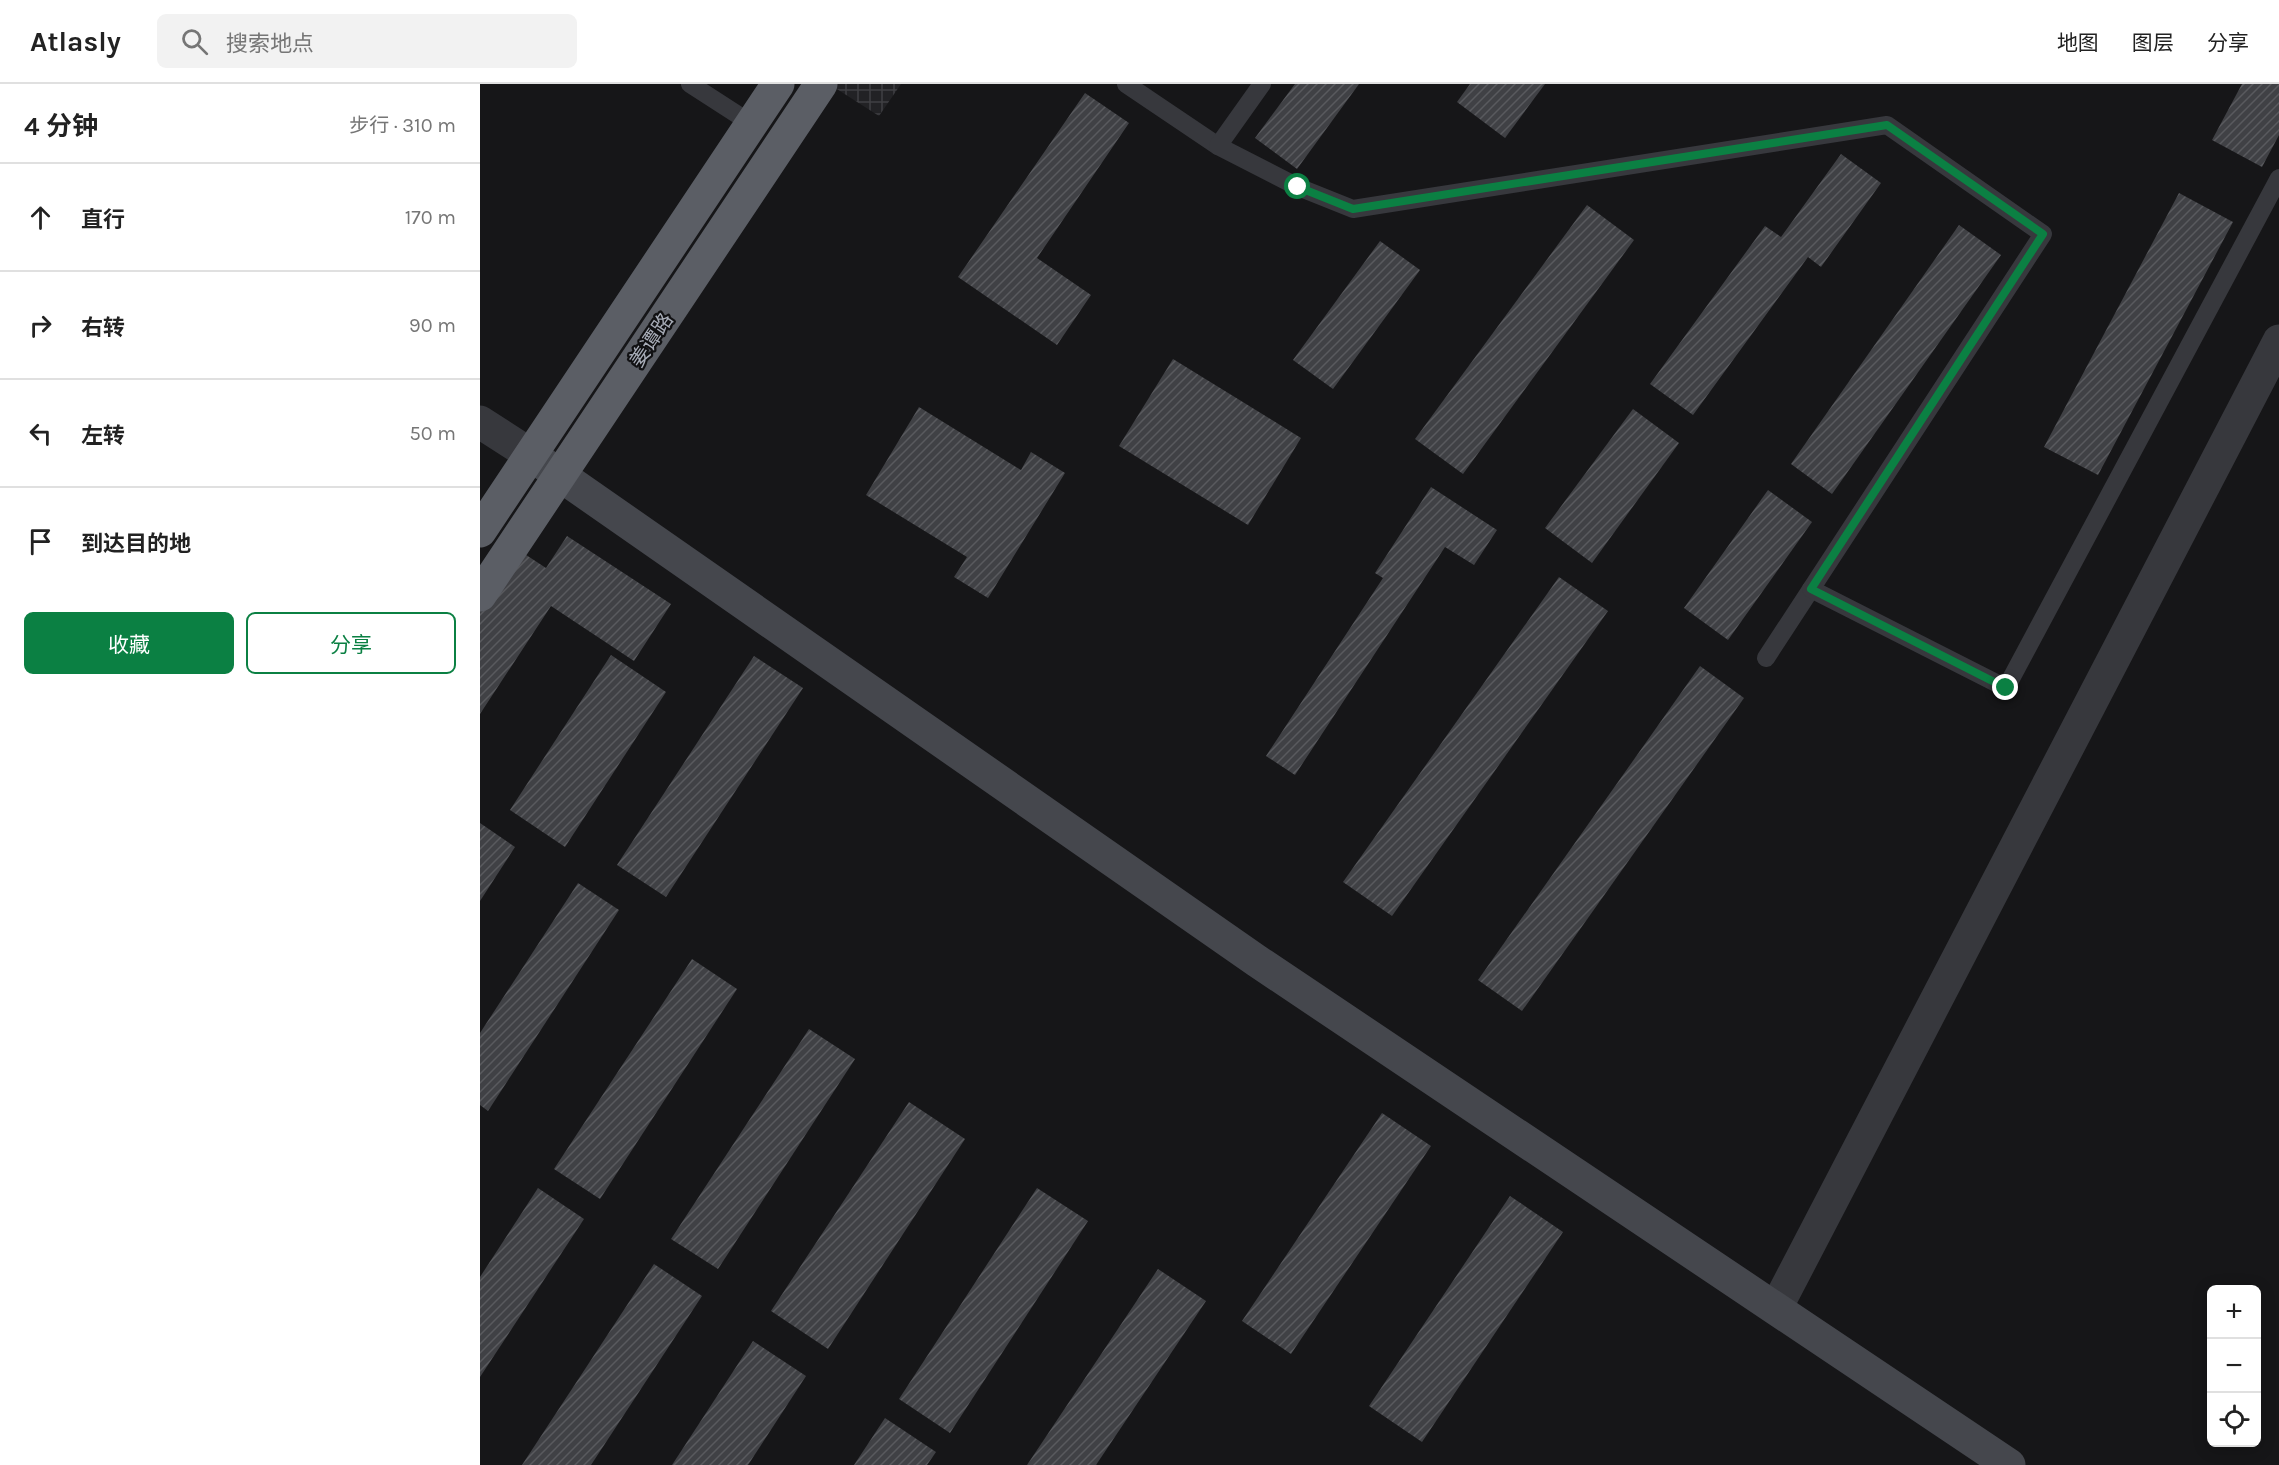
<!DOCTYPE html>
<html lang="zh">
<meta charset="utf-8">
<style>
:root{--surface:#fff;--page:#f2f2f2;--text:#222;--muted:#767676;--line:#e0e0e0;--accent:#0b8043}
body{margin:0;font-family:Karla,"Noto Sans SC",sans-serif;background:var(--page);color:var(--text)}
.controls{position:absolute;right:18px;bottom:18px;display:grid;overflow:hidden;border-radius:9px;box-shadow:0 3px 15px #0003}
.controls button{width:54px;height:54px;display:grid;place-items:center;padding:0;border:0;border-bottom:2px solid var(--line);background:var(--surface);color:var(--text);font:30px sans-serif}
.stop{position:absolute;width:18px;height:18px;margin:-14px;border:4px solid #0b8043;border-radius:50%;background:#fff}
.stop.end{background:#0b8043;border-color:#fff;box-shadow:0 2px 6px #0008}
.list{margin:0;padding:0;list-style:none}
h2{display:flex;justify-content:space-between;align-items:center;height:78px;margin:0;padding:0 24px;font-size:26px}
h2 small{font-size:20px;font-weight:400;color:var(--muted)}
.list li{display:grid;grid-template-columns:39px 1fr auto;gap:18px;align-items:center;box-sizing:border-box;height:108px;padding:0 24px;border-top:2px solid var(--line)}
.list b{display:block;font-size:22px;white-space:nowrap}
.list em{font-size:20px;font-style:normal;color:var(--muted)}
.actions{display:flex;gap:12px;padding:18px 24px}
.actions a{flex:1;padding:14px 0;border:2px solid var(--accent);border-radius:9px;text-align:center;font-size:21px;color:var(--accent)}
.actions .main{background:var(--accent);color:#fff}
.icon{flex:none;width:33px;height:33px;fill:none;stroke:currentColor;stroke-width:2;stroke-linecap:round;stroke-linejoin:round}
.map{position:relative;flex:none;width:1799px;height:1381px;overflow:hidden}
header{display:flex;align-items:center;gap:36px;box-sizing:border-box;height:84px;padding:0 30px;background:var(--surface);border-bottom:2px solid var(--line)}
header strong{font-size:28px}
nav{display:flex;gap:33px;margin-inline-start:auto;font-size:21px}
.search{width:420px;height:54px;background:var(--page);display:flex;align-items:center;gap:15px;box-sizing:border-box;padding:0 21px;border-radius:9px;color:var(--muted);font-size:22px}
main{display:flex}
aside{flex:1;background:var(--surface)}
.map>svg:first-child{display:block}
.industrial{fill:url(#industrial-grid)}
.building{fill:url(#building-hatch)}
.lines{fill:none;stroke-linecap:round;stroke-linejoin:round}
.service{stroke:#37383d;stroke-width:18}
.minor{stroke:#37383d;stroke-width:33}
.secondary{stroke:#45474d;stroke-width:33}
.trunk{stroke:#5b5e65;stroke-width:33}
.route{stroke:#0b8043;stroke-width:8}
.labels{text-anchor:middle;stroke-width:4.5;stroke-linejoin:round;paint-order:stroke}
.street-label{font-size:20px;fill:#a8adb8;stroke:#111113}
</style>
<header>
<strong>Atlasly</strong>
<div class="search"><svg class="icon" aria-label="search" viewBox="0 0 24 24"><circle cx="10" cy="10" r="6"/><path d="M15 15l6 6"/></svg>搜索地点</div>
<nav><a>地图</a><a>图层</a><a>分享</a></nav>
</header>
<main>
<aside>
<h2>4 分钟<small>步行 · 310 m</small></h2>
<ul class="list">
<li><svg class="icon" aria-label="ahead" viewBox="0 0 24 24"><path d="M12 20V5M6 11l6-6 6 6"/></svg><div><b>直行</b></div><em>170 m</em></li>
<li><svg class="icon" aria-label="right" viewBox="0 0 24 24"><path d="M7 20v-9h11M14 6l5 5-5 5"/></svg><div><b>右转</b></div><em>90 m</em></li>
<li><svg class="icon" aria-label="left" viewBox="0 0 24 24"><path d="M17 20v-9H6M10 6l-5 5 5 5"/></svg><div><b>左转</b></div><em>50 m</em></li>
<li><svg class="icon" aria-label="arrive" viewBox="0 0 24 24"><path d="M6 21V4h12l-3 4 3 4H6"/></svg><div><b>到达目的地</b></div></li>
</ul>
<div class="actions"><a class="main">收藏</a><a>分享</a></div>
</aside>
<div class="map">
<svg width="1799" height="1381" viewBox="0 0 1799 1381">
<defs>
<pattern id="industrial-grid" width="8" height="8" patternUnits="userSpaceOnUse" patternTransform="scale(1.5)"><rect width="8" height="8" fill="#222225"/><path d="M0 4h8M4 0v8" fill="none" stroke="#3f3f43"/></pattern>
<pattern id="building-hatch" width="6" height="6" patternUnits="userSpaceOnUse" patternTransform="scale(1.5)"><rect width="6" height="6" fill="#404145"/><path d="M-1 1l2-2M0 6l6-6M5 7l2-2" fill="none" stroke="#595a5e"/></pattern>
</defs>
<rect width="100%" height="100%" fill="#161618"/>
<polygon class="industrial" points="349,0 421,0 399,32"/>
<g class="building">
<polygon points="815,0 879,0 817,85 775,54"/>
<polygon points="990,0 1065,0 1025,54 977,18"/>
<polygon points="1762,0 1799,0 1799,51 1782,83 1732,56"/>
<polygon points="605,9 649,39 557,174 611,211 577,261 478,193"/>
<polygon points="1361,70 1401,99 1341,183 1328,173 1213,331 1170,300 1285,142 1301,153"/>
<polygon points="1699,109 1753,138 1618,391 1564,363"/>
<polygon points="1107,121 1154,156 983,390 935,355"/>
<polygon points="1479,141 1521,171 1352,410 1311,380"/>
<polygon points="900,157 940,186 853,305 813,276"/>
<polygon points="693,275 821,354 768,441 639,362"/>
<polygon points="439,323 541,386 551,368 585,389 508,514 474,493 487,473 386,411"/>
<polygon points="1153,325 1199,359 1112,479 1065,444"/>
<polygon points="951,403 1017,446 994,481 965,463 815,691 786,672 903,494 895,489"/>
<polygon points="1288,406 1332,438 1248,556 1204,524"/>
<polygon points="87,452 191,520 154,577 71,522 0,630 0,515 34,463 66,484"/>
<polygon points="1079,493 1128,527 912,832 863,798"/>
<polygon points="131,571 186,608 85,763 30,726"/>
<polygon points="274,572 323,604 186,813 137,781"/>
<polygon points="1220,582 1264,614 1042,927 998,896"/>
<polygon points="0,739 35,763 0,817"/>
<polygon points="98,799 139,826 8,1027 0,1021 0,949"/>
<polygon points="212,875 257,905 120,1115 74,1085"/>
<polygon points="329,945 375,975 238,1185 191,1155"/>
<polygon points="429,1018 485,1055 348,1265 291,1227"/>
<polygon points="902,1029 951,1062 811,1270 762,1237"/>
<polygon points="58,1104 104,1135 0,1293 0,1193"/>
<polygon points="557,1104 608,1137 470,1349 419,1315"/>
<polygon points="1030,1112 1083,1148 942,1358 889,1322"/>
<polygon points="174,1180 222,1212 111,1381 42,1381"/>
<polygon points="678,1185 726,1217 616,1381 547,1381"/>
<polygon points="273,1257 326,1292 268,1381 192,1381"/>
<polygon points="405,1334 456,1368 447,1381 374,1381"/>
</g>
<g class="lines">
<g class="service">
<polyline points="210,0 272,40"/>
<polyline points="646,0 738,62"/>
<polyline points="782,0 738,62 818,103 873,125 1407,41 1563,150 1286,574"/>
<polyline points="1331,505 1526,604 1799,94"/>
</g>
<g class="minor">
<polyline points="0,338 51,371"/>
<polyline points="1296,1224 1799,257"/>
</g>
<polyline class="secondary" points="51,371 777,877 1529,1381"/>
<g class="trunk">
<polyline points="0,447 298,0"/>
<polyline points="0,511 341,0"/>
</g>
</g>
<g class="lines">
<polyline class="route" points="818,103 873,125 1407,41 1563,150 1331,505 1526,604"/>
</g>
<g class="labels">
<g class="street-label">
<text transform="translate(171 256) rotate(-56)" y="7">姜谭路</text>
</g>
</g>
</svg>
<div class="controls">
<button>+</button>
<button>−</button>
<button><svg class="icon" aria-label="locate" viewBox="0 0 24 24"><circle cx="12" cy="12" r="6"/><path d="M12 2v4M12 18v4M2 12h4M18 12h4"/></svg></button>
</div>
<div class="stop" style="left:818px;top:103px"></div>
<div class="stop end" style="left:1526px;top:604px"></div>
</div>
</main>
